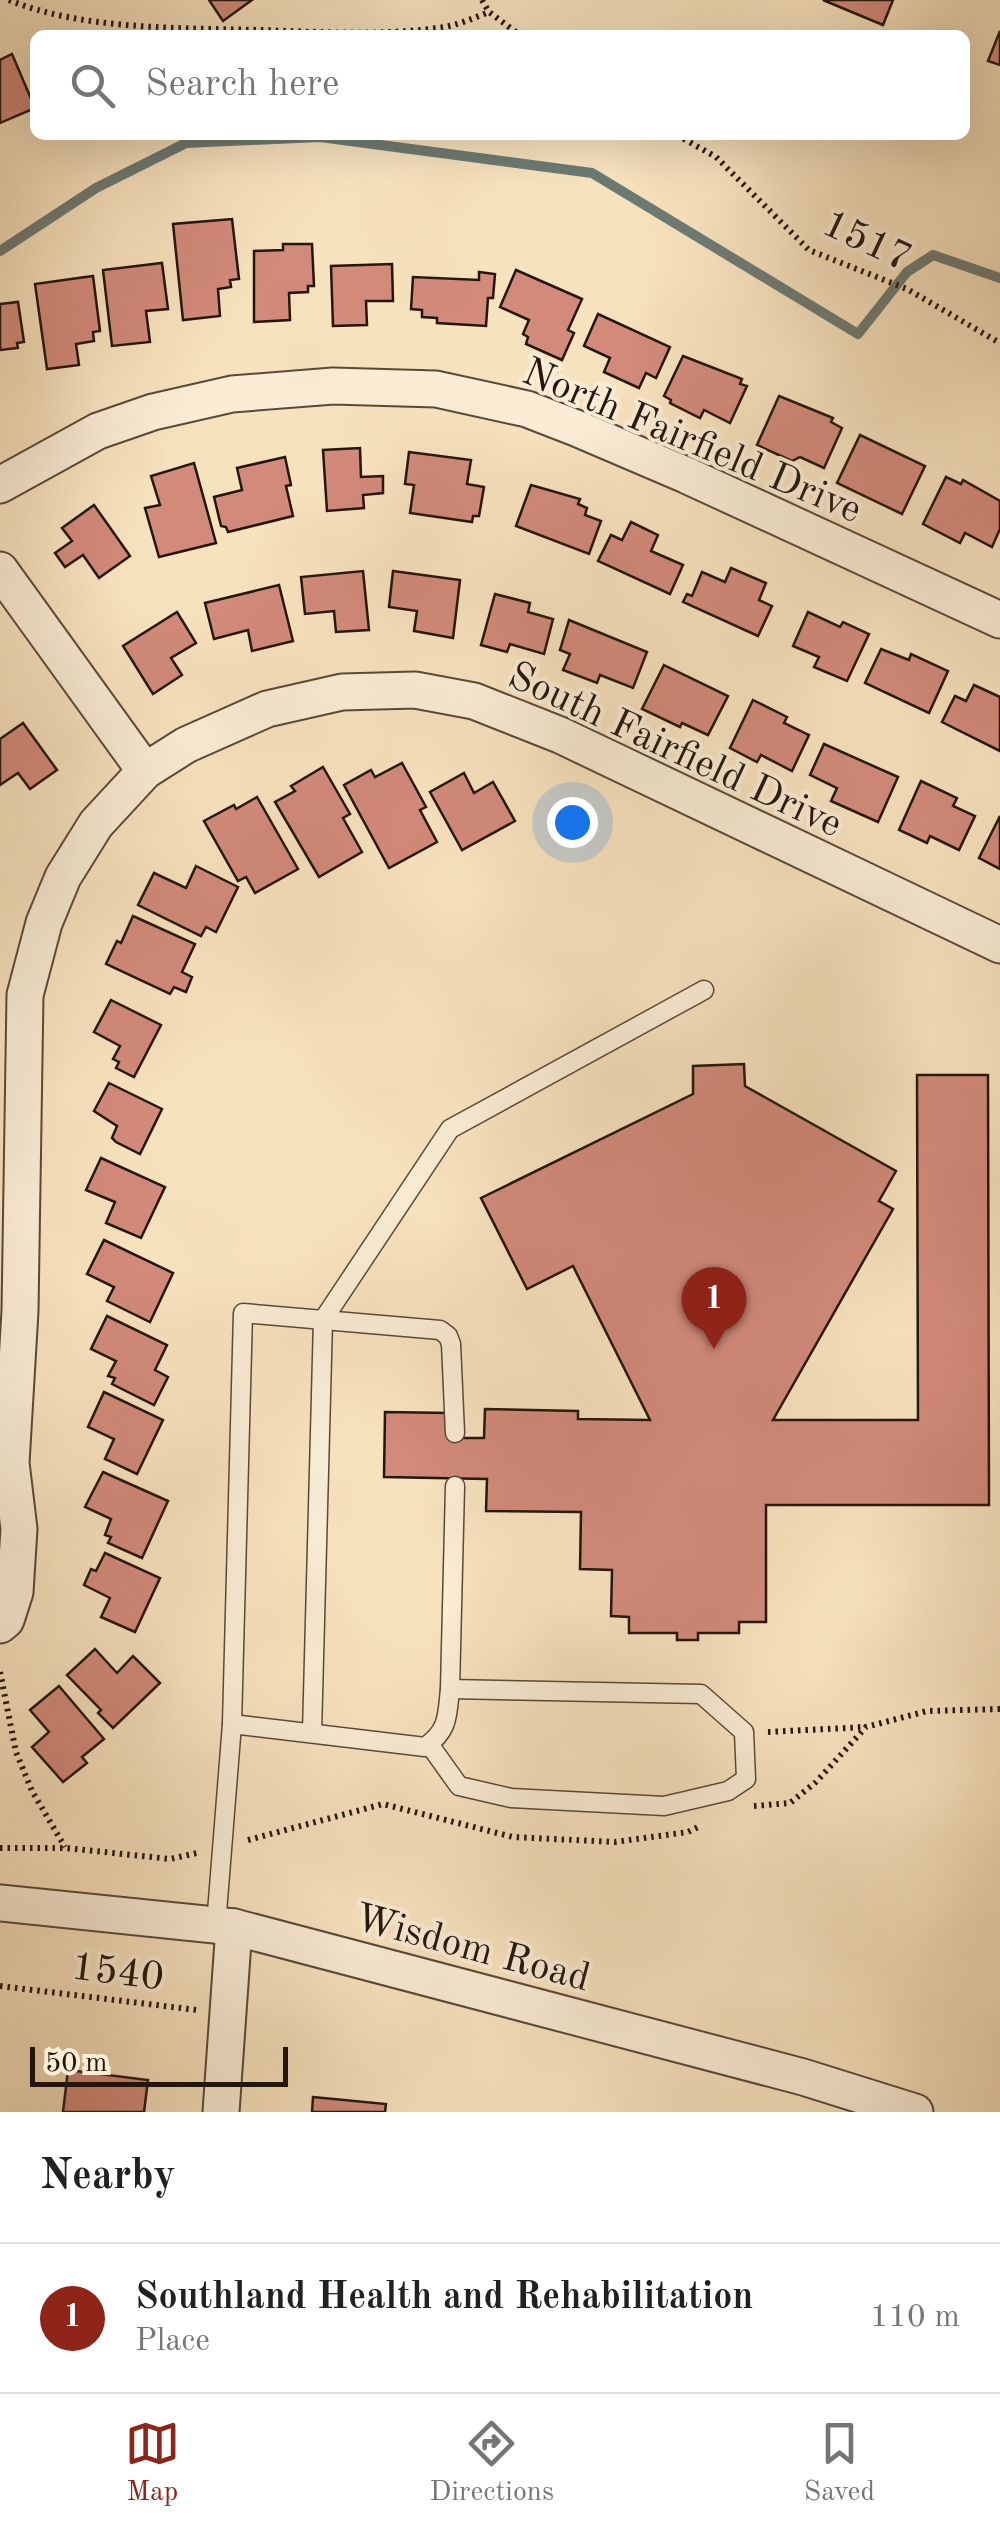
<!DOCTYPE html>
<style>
:root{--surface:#fff;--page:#f6f6f6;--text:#202124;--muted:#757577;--line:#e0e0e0;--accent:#8f2418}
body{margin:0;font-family:"Old Standard TT",serif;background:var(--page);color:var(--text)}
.scale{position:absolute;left:30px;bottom:25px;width:258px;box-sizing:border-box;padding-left:10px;border:5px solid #24160d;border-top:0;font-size:28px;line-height:35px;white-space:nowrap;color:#24160d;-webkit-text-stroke:8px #faecd5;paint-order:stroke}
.you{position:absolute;left:572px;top:822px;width:35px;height:35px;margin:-25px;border:8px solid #fff;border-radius:50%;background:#1a73e8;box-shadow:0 0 0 15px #1a73e833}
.badge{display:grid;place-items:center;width:65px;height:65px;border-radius:50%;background:var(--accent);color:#fff;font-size:32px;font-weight:700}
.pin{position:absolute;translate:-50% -82px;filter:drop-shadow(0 2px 5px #0008)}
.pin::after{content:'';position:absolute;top:52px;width:35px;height:30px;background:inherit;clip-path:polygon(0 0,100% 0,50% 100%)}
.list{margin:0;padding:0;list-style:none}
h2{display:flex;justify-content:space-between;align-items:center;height:130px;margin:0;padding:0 40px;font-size:42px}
h2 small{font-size:32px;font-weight:400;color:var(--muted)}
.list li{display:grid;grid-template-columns:65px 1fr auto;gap:30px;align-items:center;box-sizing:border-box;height:150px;padding:0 40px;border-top:2px solid var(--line)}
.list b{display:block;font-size:38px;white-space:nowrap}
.list p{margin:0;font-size:32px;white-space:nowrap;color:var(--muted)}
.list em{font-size:32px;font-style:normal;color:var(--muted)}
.icon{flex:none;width:55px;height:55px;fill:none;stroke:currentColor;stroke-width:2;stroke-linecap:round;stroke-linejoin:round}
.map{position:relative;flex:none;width:1000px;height:2112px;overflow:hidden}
.search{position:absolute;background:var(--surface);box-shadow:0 10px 40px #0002;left:30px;right:30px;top:30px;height:110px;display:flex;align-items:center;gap:25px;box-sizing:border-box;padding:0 35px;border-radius:15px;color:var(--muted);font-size:38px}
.sheet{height:280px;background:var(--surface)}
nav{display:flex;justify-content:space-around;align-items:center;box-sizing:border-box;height:140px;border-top:2px solid var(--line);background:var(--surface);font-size:28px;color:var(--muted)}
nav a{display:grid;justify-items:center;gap:5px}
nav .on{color:var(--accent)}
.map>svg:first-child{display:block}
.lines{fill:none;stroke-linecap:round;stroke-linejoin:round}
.stream{stroke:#6d7a73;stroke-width:10}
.building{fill:#d28a7b;stroke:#24160d;stroke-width:2.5}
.service-casing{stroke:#594939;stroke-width:21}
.minor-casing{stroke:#594939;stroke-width:39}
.path{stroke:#24160d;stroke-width:6;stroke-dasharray:2.5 5;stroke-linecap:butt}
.service{stroke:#faecd5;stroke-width:18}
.minor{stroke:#faecd5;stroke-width:35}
.labels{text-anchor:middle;stroke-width:8;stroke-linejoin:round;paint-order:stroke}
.street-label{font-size:40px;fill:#24160d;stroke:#faecd5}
</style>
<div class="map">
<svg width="1000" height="2112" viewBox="0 0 1000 2112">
<rect width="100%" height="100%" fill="#f7e2be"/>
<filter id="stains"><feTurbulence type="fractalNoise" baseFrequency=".002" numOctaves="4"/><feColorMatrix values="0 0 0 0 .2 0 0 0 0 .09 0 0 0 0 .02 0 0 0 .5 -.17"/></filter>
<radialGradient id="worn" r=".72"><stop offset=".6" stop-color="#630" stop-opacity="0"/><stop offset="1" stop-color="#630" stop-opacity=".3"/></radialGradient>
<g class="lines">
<polyline class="stream" points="0,251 96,188 186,143 320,137 592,173 858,334 907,272 933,255 1000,278"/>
</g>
<g class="building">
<polygon points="209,0 252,0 223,21"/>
<polygon points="823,0 893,0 883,25"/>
<polygon points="1000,31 1000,65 988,61"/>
<polygon points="12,54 35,108 0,123 0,60"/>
<polygon points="232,219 239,279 230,280 231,287 218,289 220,316 183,320 173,224"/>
<polygon points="283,244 312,244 314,286 308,286 308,292 289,293 290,320 254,322 254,251 283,250"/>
<polygon points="162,263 168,309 146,311 150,342 112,346 103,270"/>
<polygon points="392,264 393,301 366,301 367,325 333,326 331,266"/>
<polygon points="516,270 582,299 568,330 574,333 562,360 526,344 528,337 523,334 529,320 500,307"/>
<polygon points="479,272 495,274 493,298 488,298 486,326 437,323 437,318 422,317 422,310 411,309 413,277 479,280"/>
<polygon points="93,276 100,331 93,332 94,341 76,344 79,365 47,369 35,284"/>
<polygon points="18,302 24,342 17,343 18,348 0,350 0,304"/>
<polygon points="598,314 670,347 656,378 646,373 639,388 604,372 610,358 584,346"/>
<polygon points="683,356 742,379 740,384 747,386 730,423 704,410 700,418 670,403 671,400 664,396"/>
<polygon points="779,396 833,418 831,422 842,428 824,468 800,457 792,461 757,445"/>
<polygon points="860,435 925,466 902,514 837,483"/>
<polygon points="360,448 361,477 383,476 383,493 363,495 364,508 327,511 323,450"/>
<polygon points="409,452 471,460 467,484 484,487 479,516 473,516 472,522 410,513 414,485 405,484"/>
<polygon points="285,457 291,485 286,486 293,516 228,532 226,527 221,526 214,497 242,490 237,468"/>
<polygon points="194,463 216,543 159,557 145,508 160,505 151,476"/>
<polygon points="946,477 961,484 963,480 1000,501 1000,529 992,547 965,533 960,543 923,524"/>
<polygon points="531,485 580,499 578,504 587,508 585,515 601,521 589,554 516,526"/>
<polygon points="94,505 130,556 99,578 83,555 65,567 55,553 72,541 62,528"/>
<polygon points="631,522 658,535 651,551 683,565 670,594 598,561 611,535 622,540"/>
<polygon points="731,568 766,583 759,600 772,606 758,636 683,602 687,594 692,596 702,572 725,582"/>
<polygon points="363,571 369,630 336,632 334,611 305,614 301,577"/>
<polygon points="393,571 460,580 453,638 414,631 417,611 389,607"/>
<polygon points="279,585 293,641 252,651 248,630 214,639 205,603"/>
<polygon points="495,594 530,603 528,612 553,619 544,654 510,644 507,652 481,645"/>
<polygon points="177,612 196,643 171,658 182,675 153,694 123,646"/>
<polygon points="808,612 840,627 843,622 869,634 847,681 814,667 819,657 793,646"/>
<polygon points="569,620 647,652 633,688 600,675 597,683 563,670 570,654 560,650"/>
<polygon points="881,649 909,660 911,654 948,671 929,713 865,683"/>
<polygon points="664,665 728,696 708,735 682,723 680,727 642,709"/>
<polygon points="974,685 1000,697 1000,751 942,722 955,696 966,701"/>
<polygon points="753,700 787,717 784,723 809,735 792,771 761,755 757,762 730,748"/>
<polygon points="23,723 57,770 30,789 18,773 0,785 0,739"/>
<polygon points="824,744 898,777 878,822 831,801 837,788 810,775"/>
<polygon points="402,763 426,807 420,810 437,842 389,868 344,785 371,770 375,777"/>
<polygon points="323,767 350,814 343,818 362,852 319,877 275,802 295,791 291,786"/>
<polygon points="464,773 474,793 493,782 515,821 462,850 430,792"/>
<polygon points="921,781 957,798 953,806 975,816 959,850 930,836 927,843 899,830"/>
<polygon points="257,797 298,869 255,893 246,877 238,881 204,821 234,805 236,809"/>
<polygon points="1000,816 1000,869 979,858"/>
<polygon points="196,866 238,887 216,932 206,927 201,936 138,905 154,873 186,888"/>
<polygon points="133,916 195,944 182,972 192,977 186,992 174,987 170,994 106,964 117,941 121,943"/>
<polygon points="111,1000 161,1025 134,1077 116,1068 119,1062 113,1059 120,1046 94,1032"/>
<polygon points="744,1064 745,1086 896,1171 879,1201 893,1209 773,1420 918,1420 917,1075 988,1075 989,1505 766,1505 766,1622 739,1622 739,1633 698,1633 698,1640 677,1640 677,1633 629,1633 629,1617 611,1616 612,1570 580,1569 581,1512 486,1511 487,1479 384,1477 385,1412 449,1413 448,1438 484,1438 485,1409 578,1411 578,1419 650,1420 573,1266 527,1289 481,1198 693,1094 693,1066"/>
<polygon points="109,1083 162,1109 140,1154 116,1142 112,1138 117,1126 94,1111"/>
<polygon points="101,1158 165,1187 141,1238 106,1223 115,1202 86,1190"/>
<polygon points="104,1240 173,1273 150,1322 107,1301 114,1287 87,1274"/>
<polygon points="107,1316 167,1345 155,1370 168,1377 154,1405 112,1384 115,1378 108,1376 116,1361 91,1349"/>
<polygon points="104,1392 163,1420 137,1474 105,1459 114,1439 88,1427"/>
<polygon points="103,1472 168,1501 142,1558 108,1543 111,1537 105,1535 111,1519 85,1507"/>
<polygon points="105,1553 160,1578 135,1632 101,1617 110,1598 84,1585 91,1569 96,1571"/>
<polygon points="95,1649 117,1673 133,1656 160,1683 113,1728 98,1713 101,1710 67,1675"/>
<polygon points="59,1686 104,1739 82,1757 87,1763 63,1782 32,1747 49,1732 30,1710"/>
<polygon points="68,2070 148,2080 144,2112 63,2112"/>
<polygon points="313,2097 386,2104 385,2112 312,2112"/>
</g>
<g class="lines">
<g class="service-casing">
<g id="service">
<polyline points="232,1724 243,1313 440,1330 448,1336 451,1344 455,1433"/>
<polyline points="312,1733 323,1320 450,1129 704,990"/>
<polyline points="429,1744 459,1786 511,1798 664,1806 728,1791 746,1779 744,1732 701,1694 450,1689"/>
<path d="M216 1925 232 1724 425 1747C449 1730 447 1716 450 1689L455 1486"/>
</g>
</g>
<g class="minor-casing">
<g id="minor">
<polyline points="0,485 98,431 153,412 232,394 333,386 436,389 527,409 576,428 686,475 1000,620"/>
<polyline points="0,570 145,771"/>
<polyline points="0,1625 6,1620 15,1592 19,1529 11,1463 20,1311 25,995 44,923 63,877 96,824 145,771 186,745 267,709 342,692 415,690 474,701 560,735 1000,945"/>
<polyline points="0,1903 234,1927 803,2077 915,2112"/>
<polyline points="221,2112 234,1927"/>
</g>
</g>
<g class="path">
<path d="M9 0C82 30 181 28 260 30 321 32 384 36 445 27 460 24 474 18 489 12"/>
<polyline points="482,0 489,12 520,35"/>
<polyline points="677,135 716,157 809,250 907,289 1000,343"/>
<polyline points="0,1672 16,1752 32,1791 65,1847"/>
<polyline points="768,1732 865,1727"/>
<polyline points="754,1806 790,1803 816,1782 866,1727 927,1711 1000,1709"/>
<polyline points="248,1840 383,1804 513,1837 615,1842 688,1832 700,1826"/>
<polyline points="0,1848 66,1848 170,1859 197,1853"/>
<polyline points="0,1986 197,2010"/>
</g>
<use href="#service" class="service"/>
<use href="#minor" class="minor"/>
</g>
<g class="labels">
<g class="street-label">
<text transform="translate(868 239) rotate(25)" y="14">1517</text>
<text transform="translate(693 439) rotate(23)" y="14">North Fairfield Drive</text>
<text transform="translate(676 748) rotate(25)" y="14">South Fairfield Drive</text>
<text transform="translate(473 1946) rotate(15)" y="14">Wisdom Road</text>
<text transform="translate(118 1970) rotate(7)" y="14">1540</text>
</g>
</g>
<rect width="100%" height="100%" filter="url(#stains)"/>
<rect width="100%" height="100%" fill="url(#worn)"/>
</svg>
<div class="scale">50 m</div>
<div class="you"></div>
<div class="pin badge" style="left:714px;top:1349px">1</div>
<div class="search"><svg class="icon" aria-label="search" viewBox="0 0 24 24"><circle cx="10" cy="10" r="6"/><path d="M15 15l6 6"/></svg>Search here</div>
</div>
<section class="sheet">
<h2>Nearby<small></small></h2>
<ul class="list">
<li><span class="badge">1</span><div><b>Southland Health and Rehabilitation</b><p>Place</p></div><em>110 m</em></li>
</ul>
</section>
<nav>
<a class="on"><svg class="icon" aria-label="map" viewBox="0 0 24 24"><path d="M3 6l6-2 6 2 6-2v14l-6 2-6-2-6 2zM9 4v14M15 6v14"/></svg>Map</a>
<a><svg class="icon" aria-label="directions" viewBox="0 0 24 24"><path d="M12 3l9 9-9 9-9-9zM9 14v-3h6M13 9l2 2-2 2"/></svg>Directions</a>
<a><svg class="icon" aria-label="saved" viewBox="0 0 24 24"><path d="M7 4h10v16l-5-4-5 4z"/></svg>Saved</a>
</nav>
